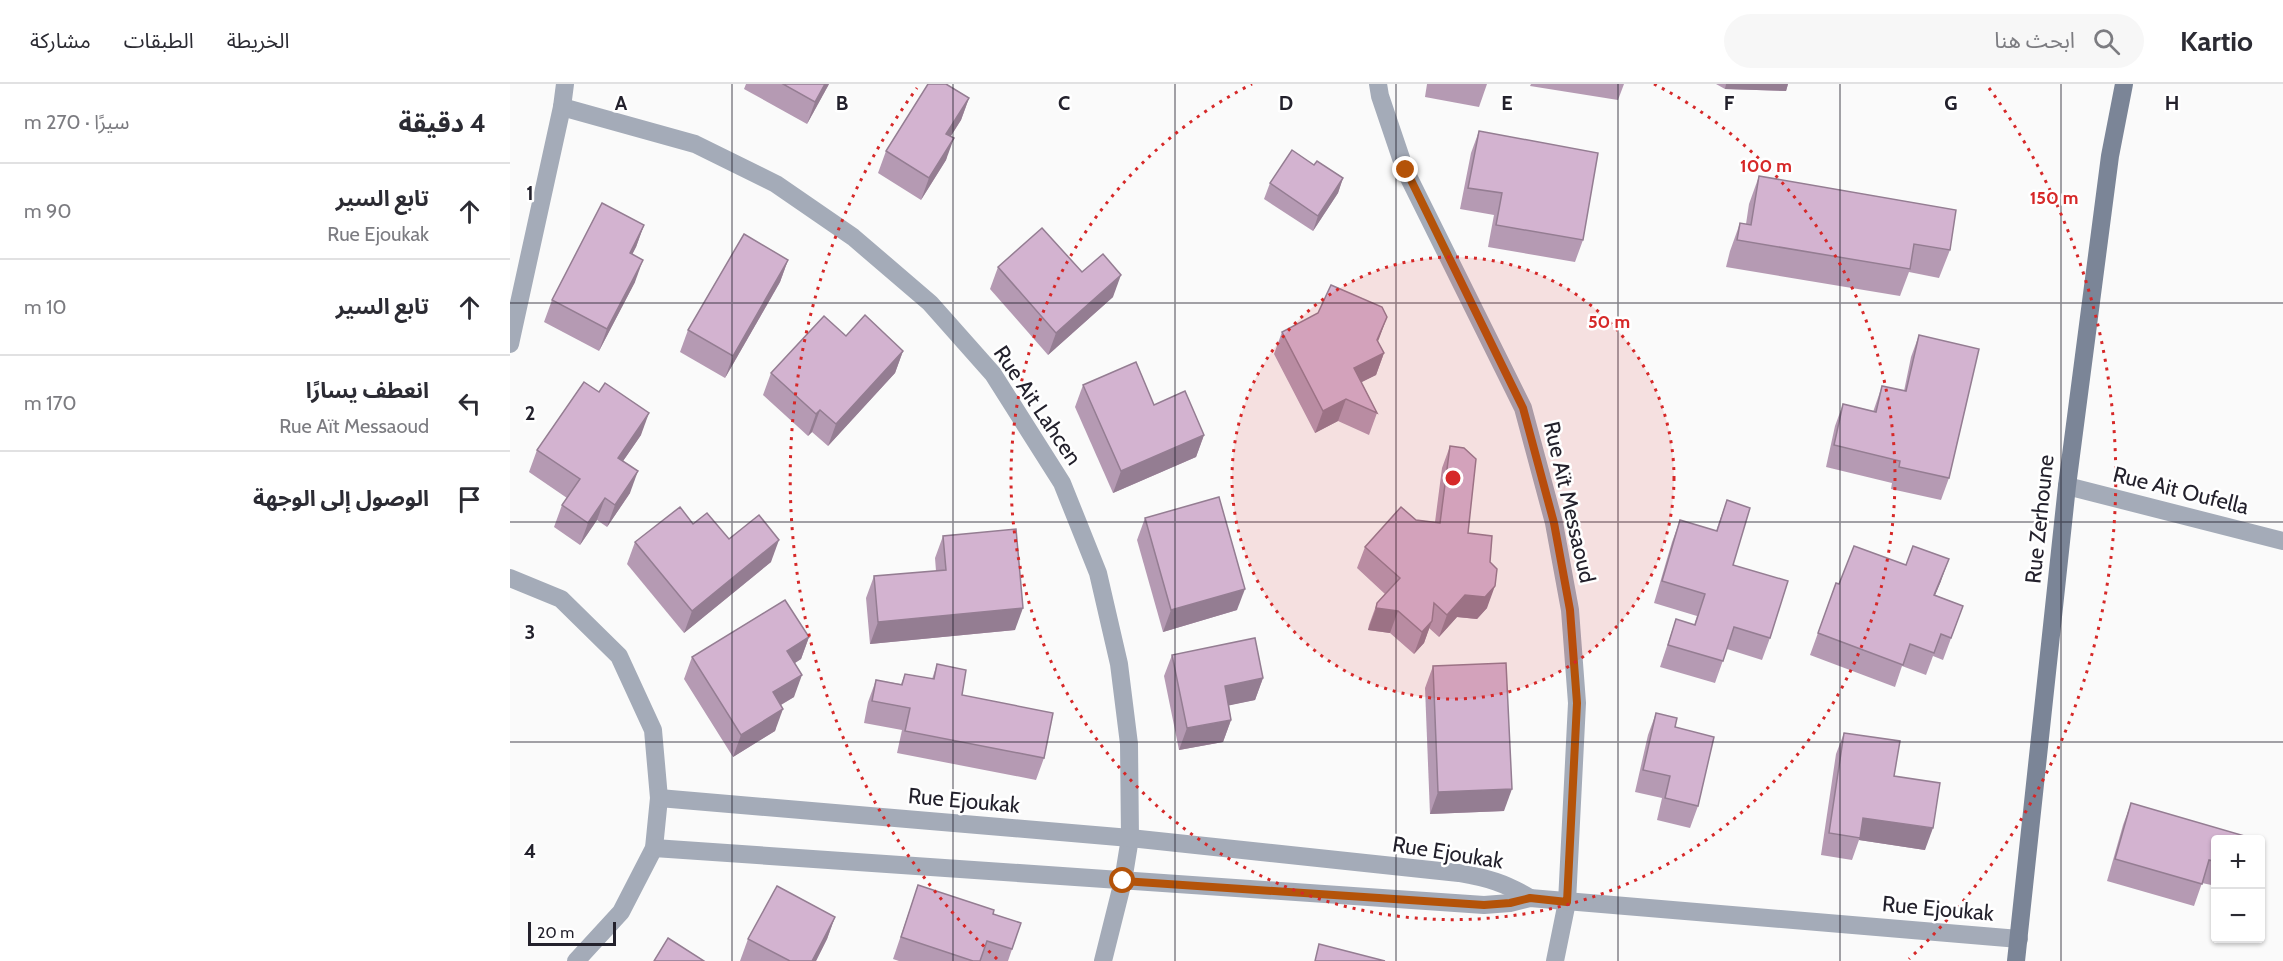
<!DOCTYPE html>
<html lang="ar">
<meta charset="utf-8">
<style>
:root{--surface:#fff;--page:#f7f7f7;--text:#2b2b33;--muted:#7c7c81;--line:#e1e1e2}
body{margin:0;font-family:Cabin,"Noto Sans Arabic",sans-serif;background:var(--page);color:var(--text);direction:rtl}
.controls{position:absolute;right:18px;bottom:18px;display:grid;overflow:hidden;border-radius:6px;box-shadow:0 2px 4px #0004}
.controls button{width:54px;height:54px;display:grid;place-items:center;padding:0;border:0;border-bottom:2px solid var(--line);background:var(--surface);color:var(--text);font:30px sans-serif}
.scale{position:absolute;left:18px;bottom:15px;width:88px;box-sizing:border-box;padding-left:6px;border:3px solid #23212c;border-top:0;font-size:16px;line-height:21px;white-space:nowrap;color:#23212c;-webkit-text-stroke:4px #fff;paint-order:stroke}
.stop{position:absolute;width:18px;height:18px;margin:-14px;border:4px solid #b45309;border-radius:50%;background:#fff}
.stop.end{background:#b45309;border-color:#fff;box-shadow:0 2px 6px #0008}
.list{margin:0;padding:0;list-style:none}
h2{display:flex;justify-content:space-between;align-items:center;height:78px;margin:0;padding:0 24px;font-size:26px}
h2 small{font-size:20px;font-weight:400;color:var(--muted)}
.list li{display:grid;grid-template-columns:39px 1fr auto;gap:18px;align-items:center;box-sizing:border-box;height:96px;padding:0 24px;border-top:2px solid var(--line)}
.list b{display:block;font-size:22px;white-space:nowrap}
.list p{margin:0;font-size:20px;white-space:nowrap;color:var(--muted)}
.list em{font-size:20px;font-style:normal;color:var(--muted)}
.icon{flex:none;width:33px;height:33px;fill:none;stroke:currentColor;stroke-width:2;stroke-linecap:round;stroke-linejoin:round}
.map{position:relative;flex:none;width:1773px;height:877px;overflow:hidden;direction:ltr}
header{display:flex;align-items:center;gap:36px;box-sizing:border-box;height:84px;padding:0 30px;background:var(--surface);border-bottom:2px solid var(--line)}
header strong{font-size:28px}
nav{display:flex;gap:33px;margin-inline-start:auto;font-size:21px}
.search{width:420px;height:54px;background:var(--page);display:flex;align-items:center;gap:15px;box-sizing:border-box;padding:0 21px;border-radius:33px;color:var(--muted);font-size:22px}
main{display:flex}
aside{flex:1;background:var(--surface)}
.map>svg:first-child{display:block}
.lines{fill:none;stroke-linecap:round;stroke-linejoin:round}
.street{stroke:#a4abb8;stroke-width:18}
.secondary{stroke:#7b8597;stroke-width:18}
.wall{fill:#b59ab3}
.shaded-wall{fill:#947d92}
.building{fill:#d3b3d0;stroke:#947d92;stroke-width:1.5}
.route{stroke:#b45309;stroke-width:8}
.grid{fill:none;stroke:#23212c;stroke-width:1.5;stroke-opacity:0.55}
.ring{fill:none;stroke:#d62828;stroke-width:3;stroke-dasharray:3 6}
.labels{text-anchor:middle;stroke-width:5;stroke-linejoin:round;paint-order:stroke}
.street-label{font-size:22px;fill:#23212c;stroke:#fff}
.grid-label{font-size:20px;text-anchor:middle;font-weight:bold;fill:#23212c;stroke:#fff;stroke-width:5;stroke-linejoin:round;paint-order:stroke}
.centre{fill:#d62828;stroke:#fff;stroke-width:3}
.ring-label{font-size:18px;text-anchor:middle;font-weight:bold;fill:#d62828;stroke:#fff;stroke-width:5;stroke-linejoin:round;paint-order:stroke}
</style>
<header>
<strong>Kartio</strong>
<div class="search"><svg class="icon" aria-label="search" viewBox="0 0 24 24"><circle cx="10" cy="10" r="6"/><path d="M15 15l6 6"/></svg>ابحث هنا</div>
<nav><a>الخريطة</a><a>الطبقات</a><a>مشاركة</a></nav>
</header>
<main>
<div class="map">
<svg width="1773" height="877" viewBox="0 0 1773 877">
<rect width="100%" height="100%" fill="#fafafa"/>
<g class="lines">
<g class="street">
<polyline points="868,0 870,12 895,86 1013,324 1044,439 1060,526 1067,619 1057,818 1045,877"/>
<polyline points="52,23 185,60 266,100 343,153 420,219 483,290 552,399 588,489 609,580 619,660 620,754 613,797 593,877"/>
<polyline points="0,260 52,23 55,0"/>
<polyline points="1557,402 1773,457"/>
<polyline points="0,494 51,515 109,572 143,646 149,714 144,764 111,828 66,877"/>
<path d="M149 714 620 754 949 789C978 794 995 799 1020 814"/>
<polyline points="144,764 974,821 1000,819 1020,814 1509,855"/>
</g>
<polyline class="secondary" points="1506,877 1557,402 1600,72 1614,0"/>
</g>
<g class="wall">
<polygon points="236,0 319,0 297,40 234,5"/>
<polygon points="917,0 977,0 969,23 915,13"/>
<polygon points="1021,0 1114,0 1108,16 1020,2"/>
<polygon points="1206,0 1278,0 1276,7 1215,5"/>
<polygon points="459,14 451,36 441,52 436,76 411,116 368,89 376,67"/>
<polygon points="969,47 1073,156 1065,178 978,163 984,131 950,125 961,69"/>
<polygon points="804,81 833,94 828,109 803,147 754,115 760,99"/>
<polygon points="1249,92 1440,166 1429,194 1399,188 1390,212 1216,183 1220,167 1230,139 1236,140 1239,120"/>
<polygon points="134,141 126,163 122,170 125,198 89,267 34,238 42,216"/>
<polygon points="278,176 270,198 215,294 170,268 178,246"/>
<polygon points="488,183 572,188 603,213 538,271 480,205"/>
<polygon points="772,248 868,258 874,269 866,291 851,298 867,329 859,351 828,337 805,349 764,270"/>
<polygon points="1409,251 1439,394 1431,416 1381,405 1382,399 1316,383 1325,342 1333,320 1363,328 1372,302 1394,307 1401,273"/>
<polygon points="336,252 393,267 385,289 318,362 302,348 298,352 253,311 261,289"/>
<polygon points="573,301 644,321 694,351 686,373 603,409 565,323"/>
<polygon points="131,351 113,377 120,409 97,443 87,436 70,461 44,443 52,421 57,414 19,388 27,366"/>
<polygon points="940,362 958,449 980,478 977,524 967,535 947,533 929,553 919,544 914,559 904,570 880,549 858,546 859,541 867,519 875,510 847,484 855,463 906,436 925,438 932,384"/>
<polygon points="1217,416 1223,481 1260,554 1252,576 1217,565 1205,599 1150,583 1166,535 1184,541 1187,532 1144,519 1162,458 1170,436 1206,447"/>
<polygon points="635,434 727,526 653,548 627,456"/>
<polygon points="183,440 219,455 261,478 174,549 117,480 125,458"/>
<polygon points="433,452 505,546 360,560 356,514 364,492 426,487 425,474"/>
<polygon points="1396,481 1431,497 1425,511 1453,522 1433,576 1423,572 1416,591 1392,582 1385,603 1300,571 1326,499 1329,500"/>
<polygon points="299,553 291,575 285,579 284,613 271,621 265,647 223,673 174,595 182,573"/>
<polygon points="662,571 753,594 745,616 719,621 721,636 713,658 669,666 654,592"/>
<polygon points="427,580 452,611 534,674 526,696 387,669 392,646 354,639 358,618 366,596 391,600 395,590 422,595"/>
<polygon points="923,582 994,727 920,730 915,604"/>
<polygon points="1146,629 1165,643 1188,722 1180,744 1147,736 1152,714 1125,708 1138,651"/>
<polygon points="1334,649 1384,692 1415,766 1349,756 1342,776 1311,771 1326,670"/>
<polygon points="1621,719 1706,756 1706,802 1692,799 1684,822 1597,797 1613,741"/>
<polygon points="408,801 483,830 511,839 498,877 389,877 383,875"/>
<polygon points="325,833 317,855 306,877 230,877 238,855"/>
</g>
<g class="shaded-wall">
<polygon points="315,0 319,0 297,40 305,18"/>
<polygon points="1216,0 1278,0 1276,7 1215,5"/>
<polygon points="459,14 451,36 428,72 436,50"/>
<polygon points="444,54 436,76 411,116 419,94"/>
<polygon points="833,94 828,109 803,147 808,132"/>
<polygon points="134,141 126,163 112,191 120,169"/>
<polygon points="133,176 125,198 89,267 97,245"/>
<polygon points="278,176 270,198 215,294 223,272"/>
<polygon points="611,191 603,213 538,271 546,249"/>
<polygon points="877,233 869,255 859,276 874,269 866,291 836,306 844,284 867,256"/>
<polygon points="393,267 385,289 318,362 326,340"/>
<polygon points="836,315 828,337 805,349 813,327"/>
<polygon points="310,326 302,348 298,352 306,330"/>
<polygon points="139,329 131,351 100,396 108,374"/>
<polygon points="694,351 686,373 603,409 611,387"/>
<polygon points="128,387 120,409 97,443 105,421"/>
<polygon points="95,414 87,436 70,461 78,439"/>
<polygon points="269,456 261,478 174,549 182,527"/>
<polygon points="1439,475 1431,497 1416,533 1424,511"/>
<polygon points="985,502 977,524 967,535 947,533 929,553 937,531 955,511"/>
<polygon points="735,505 727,526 653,548 661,526"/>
<polygon points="513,524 505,546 360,560 368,538"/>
<polygon points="866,524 888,527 880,549 858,546"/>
<polygon points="922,537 914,559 904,570 912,548"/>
<polygon points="299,553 291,575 269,589 277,567"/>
<polygon points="292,591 284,613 255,630 263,608"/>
<polygon points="753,594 745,616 707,624 715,602"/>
<polygon points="273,625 265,647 223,673 231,651"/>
<polygon points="721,636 713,658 669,666 677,644"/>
<polygon points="1002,705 994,727 920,730 928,708"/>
<polygon points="1353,734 1423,744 1415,766 1349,756"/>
<polygon points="325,833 317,855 306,877 302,877"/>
</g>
<g class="building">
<polygon points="273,0 315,0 305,18"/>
<polygon points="418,0 436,0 459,14 436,50 444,54 419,94 376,67"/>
<polygon points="969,47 1088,69 1073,156 986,141 992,109 958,104"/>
<polygon points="782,66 804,81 807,77 833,94 808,132 760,99"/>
<polygon points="1249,92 1446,126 1440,166 1404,160 1400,185 1227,156 1230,139 1241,141"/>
<polygon points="92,119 134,141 120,169 133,176 97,245 42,216"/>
<polygon points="532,144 572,188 593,170 611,191 546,249 488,183"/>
<polygon points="234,150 278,176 223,272 178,246"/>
<polygon points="821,201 872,223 877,233 867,256 874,269 844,284 867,329 836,315 813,327 772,248 808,229"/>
<polygon points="355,231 393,267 326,340 310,326 306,330 261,289 314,232 336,252"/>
<polygon points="1409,251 1469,265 1439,394 1389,383 1390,377 1324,361 1333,320 1366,328 1372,302 1396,307"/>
<polygon points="626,278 644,321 675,307 694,351 611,387 573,301"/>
<polygon points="74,298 89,308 95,299 139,329 108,374 128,387 105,421 95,414 78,439 52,421 70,395 27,366"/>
<polygon points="940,362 954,364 966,375 958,449 982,452 980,478 987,485 985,502 975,513 955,511 937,531 924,519 922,537 912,548 888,527 866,524 867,519 890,494 855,463 891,423 906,436 930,439"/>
<polygon points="709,413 735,505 661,526 635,434"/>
<polygon points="1217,416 1240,424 1223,481 1278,497 1260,554 1224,543 1213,577 1158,561 1166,535 1185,541 1195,510 1152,497 1170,436 1207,447"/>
<polygon points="170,423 183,440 197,429 219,455 249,431 269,456 182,527 125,458"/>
<polygon points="506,445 513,524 368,538 364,492 436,486 433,452"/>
<polygon points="1344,462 1396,481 1403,462 1439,475 1424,511 1453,522 1441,554 1431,550 1424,569 1400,560 1393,581 1308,549 1326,499 1329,500"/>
<polygon points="275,516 299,553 277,567 292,591 263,608 273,625 231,651 182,573"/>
<polygon points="745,554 753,594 715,602 721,636 677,644 662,571"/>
<polygon points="996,579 1002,705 928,708 923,582"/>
<polygon points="427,580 456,586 452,611 543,629 534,674 395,647 400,624 362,617 366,596 392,601 395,590 424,595"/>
<polygon points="1146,629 1167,634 1165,643 1204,653 1188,722 1155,714 1160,692 1133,686"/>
<polygon points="1334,649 1390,657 1384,692 1430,699 1423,744 1353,734 1350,754 1319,749"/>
<polygon points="1621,719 1745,755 1745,756 1706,756 1706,778 1699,776 1692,800 1605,775"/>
<polygon points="408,801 484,826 483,830 511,839 502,865 477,857 470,877 463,877 391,853"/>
<polygon points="267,802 325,833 302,877 280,877 238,855"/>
<polygon points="158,854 194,877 144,877"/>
<polygon points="809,860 875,877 805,877"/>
</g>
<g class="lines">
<polyline class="route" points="613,797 974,821 1000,819 1020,814 1057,818 1067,619 1060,526 1044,439 1013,324 896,86"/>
</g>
<path class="grid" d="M222 0V877M443 0V877M665 0V877M886 0V877M1108 0V877M1330 0V877M1551 0V877M0 219H1773M0 438H1773M0 658H1773"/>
<circle cx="943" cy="394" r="221" fill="#d62828" fill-opacity=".12"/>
<g class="ring">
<circle cx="943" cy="394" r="221"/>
<path d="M1144 0A442 442 0 1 1 742 0"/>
<path d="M487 875A663 663 0 0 1 407 4M1479 4A663 663 0 0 1 1399 875"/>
</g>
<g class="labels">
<g class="street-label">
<text transform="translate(528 321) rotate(56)" y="8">Rue Ait Lahcen</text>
<text transform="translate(1671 406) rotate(14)" y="8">Rue Ait Oufella</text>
<text transform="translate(1060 418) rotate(77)" y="8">Rue Aït Messaoud</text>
<text transform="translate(1529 435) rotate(-84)" y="8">Rue Zerhoune</text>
<text transform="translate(454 716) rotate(5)" y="8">Rue Ejoukak</text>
<text transform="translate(938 768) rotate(9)" y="8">Rue Ejoukak</text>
<text transform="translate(1428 824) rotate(5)" y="8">Rue Ejoukak</text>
</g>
</g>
<g class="grid-label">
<text x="111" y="26">A</text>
<text x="332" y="26">B</text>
<text x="554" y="26">C</text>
<text x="776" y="26">D</text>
<text x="997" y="26">E</text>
<text x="1219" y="26">F</text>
<text x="1441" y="26">G</text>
<text x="1662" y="26">H</text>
<text x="20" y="116">1</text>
<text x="20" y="336">2</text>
<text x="20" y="555">3</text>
<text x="20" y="774">4</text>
</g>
<circle cx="943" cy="394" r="9" class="centre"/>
<g class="ring-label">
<text x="1256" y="88">100 m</text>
<text x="1544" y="120">150 m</text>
<text x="1099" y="244">50 m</text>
</g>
</svg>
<div class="controls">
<button>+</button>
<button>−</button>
</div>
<div class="scale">20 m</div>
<div class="stop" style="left:613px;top:797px"></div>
<div class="stop end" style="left:896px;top:86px"></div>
</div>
<aside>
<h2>4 دقيقة<small>سيرًا · 270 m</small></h2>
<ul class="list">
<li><svg class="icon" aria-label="ahead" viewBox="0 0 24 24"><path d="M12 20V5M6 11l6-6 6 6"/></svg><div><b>تابع السير</b><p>Rue Ejoukak</p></div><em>90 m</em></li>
<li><svg class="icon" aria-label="ahead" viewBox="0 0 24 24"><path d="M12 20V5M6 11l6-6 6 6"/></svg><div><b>تابع السير</b></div><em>10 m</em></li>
<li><svg class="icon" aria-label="left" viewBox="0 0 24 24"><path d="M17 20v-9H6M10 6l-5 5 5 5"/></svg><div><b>انعطف يسارًا</b><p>Rue Aït Messaoud</p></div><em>170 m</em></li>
<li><svg class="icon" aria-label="arrive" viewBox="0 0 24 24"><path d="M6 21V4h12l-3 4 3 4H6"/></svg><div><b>الوصول إلى الوجهة</b></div></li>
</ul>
</aside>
</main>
